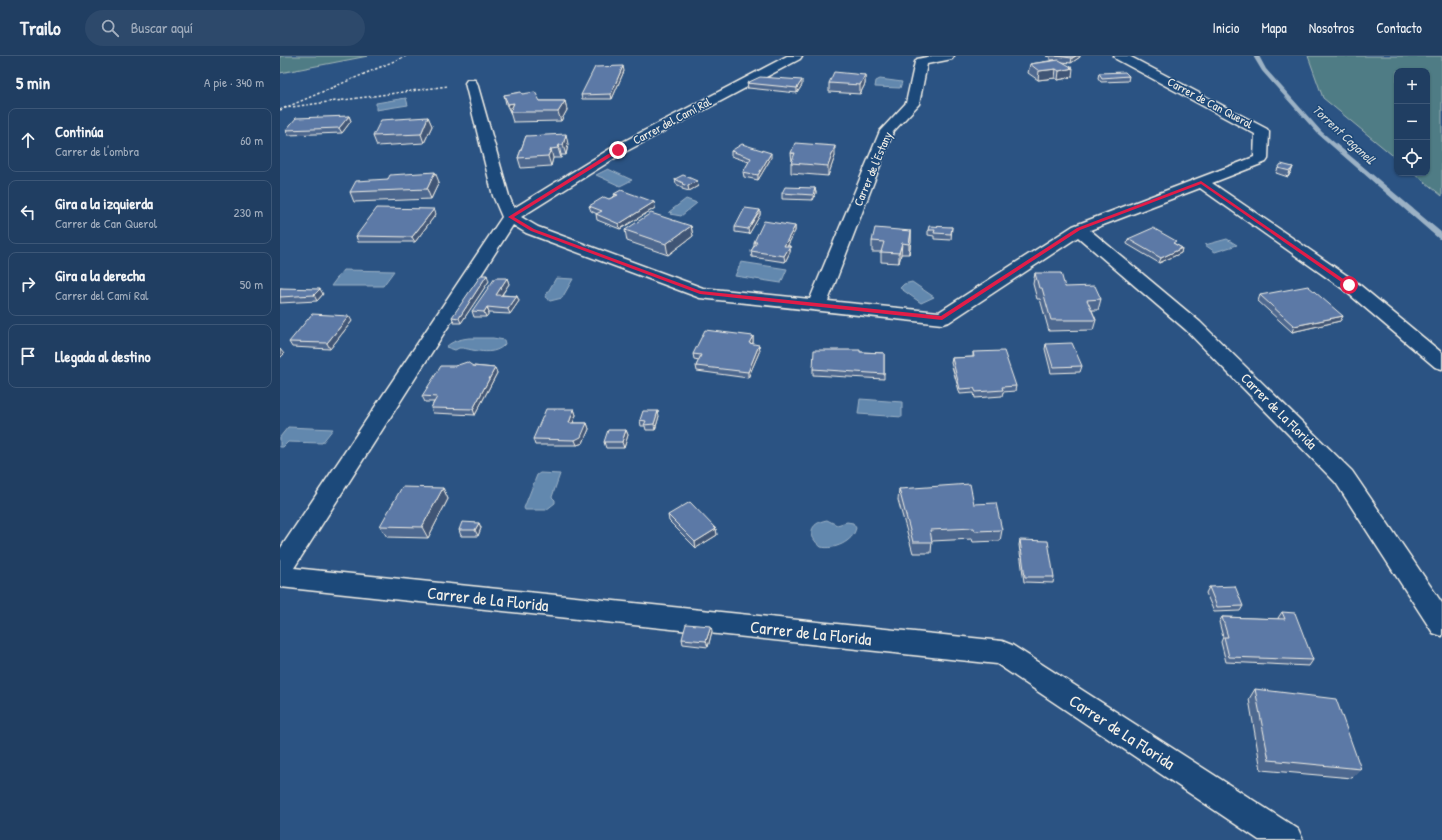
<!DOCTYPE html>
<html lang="es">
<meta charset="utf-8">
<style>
:root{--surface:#203e62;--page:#2d496b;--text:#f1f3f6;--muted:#a2aebe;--line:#3d5777}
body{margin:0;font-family:"Patrick Hand",sans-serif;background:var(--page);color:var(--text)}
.controls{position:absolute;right:12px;top:12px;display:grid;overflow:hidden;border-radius:8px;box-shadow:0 1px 3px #0004}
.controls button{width:36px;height:36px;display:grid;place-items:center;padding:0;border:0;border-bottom:1px solid var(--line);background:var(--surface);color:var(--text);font:20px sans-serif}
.stop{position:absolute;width:12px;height:12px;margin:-9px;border:3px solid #e11d48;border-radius:50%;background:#fff}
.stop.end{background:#e11d48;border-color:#fff;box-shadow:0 1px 4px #0008}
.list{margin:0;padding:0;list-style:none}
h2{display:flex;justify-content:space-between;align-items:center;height:52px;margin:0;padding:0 16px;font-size:17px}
h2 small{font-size:13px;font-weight:400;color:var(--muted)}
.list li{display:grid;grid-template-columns:26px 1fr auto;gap:12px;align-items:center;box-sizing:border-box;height:64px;margin:0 8px 8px;padding:0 8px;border:1px solid var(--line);border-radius:8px}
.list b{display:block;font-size:15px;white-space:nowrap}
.list p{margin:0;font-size:13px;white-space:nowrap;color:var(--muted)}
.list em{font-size:13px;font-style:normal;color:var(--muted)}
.icon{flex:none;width:22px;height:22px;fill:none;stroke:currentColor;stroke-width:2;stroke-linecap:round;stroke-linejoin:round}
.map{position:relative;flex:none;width:1162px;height:784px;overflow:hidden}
header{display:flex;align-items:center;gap:24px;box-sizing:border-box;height:56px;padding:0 20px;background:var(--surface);border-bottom:1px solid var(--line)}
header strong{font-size:19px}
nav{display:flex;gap:22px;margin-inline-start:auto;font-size:14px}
.search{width:280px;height:36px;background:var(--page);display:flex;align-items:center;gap:10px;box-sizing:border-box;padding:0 14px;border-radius:22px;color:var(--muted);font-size:15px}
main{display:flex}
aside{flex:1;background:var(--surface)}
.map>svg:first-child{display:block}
.green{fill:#4f7c85;stroke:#a2b6b6}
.water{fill:#6288ae;stroke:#9cb2c5}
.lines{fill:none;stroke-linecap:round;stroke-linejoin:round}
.stream{fill:#9cb2c5;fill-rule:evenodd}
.street-casing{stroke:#f4f1e8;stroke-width:3}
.path{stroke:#f4f1e8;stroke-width:1.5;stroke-dasharray:2.5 2;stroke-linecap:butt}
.street{fill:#1f4a7a;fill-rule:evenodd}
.wall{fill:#4e688f;stroke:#f4f1e8}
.shaded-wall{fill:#405574;stroke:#f4f1e8}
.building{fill:#5b79a6;stroke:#f4f1e8}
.route{fill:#e11d48}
.labels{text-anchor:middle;stroke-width:3;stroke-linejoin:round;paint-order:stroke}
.far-street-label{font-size:12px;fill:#f4f1e8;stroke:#1f4a7a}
.far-water-label{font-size:13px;font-style:italic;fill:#d7dcdc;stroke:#1f4a7a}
.street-label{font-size:14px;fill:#f4f1e8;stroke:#1f4a7a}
.near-street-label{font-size:17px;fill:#f4f1e8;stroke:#1f4a7a}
</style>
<header>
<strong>Trailo</strong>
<div class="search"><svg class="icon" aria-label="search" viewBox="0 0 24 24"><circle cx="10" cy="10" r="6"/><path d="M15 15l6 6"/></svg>Buscar aquí</div>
<nav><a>Inicio</a><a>Mapa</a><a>Nosotros</a><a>Contacto</a></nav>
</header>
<main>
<aside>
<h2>5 min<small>A pie · 340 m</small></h2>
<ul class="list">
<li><svg class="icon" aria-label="ahead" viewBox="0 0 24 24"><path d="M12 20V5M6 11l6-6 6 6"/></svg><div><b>Continúa</b><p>Carrer de l'ombra</p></div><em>60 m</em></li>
<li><svg class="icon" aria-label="left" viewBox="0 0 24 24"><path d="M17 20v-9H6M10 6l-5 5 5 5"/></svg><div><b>Gira a la izquierda</b><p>Carrer de Can Querol</p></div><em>230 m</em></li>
<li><svg class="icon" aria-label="right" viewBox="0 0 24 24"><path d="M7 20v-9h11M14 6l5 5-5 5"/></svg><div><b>Gira a la derecha</b><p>Carrer del Camí Ral</p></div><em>50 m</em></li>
<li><svg class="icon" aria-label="arrive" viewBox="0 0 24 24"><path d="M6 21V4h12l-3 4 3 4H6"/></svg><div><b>Llegada al destino</b></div></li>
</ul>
</aside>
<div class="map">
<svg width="1162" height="784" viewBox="0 0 1162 784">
<rect width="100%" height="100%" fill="#2b5383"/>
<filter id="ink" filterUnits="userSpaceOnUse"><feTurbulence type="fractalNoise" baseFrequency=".025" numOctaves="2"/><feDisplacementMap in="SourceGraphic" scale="8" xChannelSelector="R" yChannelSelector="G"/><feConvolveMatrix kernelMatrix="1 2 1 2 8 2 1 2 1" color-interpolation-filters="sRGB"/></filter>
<g filter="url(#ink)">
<g class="green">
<polygon points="0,0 88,0 0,17"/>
<polygon points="1028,0 1162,0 1162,140 1134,117 1147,117 1147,15 1117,15 1117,103 1043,42"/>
</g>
<g class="water">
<polygon points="600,23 622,26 620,32 595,31 596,25"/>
<polygon points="126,42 128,49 96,54 96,47"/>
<polygon points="328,113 352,124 340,130 316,119"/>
<polygon points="406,143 417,147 401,160 390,158 392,157 389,156"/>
<polygon points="947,183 957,189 935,196 925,189"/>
<polygon points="461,206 507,213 501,227 455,220"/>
<polygon points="63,214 114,215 103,230 51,230"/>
<polygon points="276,222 293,223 282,242 270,245 265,241"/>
<polygon points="632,226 654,241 641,247 620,232 624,228"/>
<path d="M189 282H213L224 284 225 288C215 300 197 295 183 292H179L175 294 166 291C172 285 181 283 189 282Z"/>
<polygon points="580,343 622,346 622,361 578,358"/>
<polygon points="8,371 53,373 42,387 8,386 3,391 0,391 0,381"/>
<polygon points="260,417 280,418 272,441 275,444 275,447 266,454 245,454 244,452 257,419"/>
<path d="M547 464 557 469 567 466 573 467 576 472C573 486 554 494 541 491 527 480 529 467 547 464Z"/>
</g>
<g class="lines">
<polygon class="stream" points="973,0 979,0 986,13 1042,76 1162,177 1162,183 1159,183 1038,78 982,15"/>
<g class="street-casing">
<polygon id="street" points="507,0 522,0 520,3 343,97 241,161 258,171 423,232 530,243 600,75 626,47 635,6 637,3 652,0 674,0 672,3 647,8 639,48 613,76 548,245 659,256 793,170 974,101 975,78 836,3 834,0 849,0 987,73 989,76 988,103 986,106 932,127 1075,225 1162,297 1162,313 1155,311 1063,233 920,132 810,174 920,266 1072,415 1162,547 1162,580 1153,577 1056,427 906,274 798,181 669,266 662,268 420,242 246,177 233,169 14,512 722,585 732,589 1018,773 1023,784 979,784 717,608 0,531 0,493 222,161 213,140 185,27 187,24 195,24 197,27 229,140 234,152 333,91"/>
</g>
<g class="path">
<polyline points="4,52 168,30"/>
<polyline points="0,54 126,0"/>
</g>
<use href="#street" class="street"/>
</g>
<g class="wall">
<polygon points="766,0 800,0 800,1 791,7 782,6 792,21 778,24 775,22 758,24 748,17 750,8 775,4 770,4 770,1"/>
<polygon points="344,15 332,43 302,43 301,39"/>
<polygon points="819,17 849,20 848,25 821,26 818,22"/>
<polygon points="585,19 585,28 580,38 549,36 549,27"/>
<polygon points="467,27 522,29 517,37 468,32"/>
<polygon points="242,38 260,45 285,45 287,54 281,65 233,66 230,56 226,48 224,39"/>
<polygon points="69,60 71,65 62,77 8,79 6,74"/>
<polygon points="148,61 152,70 144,87 97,90 93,80"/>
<polygon points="246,80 288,88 286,99 281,99 281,102 273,102 271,110 241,112 238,102"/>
<polygon points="451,95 491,102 478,124 464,121 463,116 469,106 451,100"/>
<polygon points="511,97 555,100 548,120 511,117 511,107 512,105"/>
<polygon points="1013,111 1011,116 1008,121 996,117 998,112"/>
<polygon points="108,123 159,126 151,143 74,146 70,136"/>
<polygon points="395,123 418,130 409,135 402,133 402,131 396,128"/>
<polygon points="535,132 536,137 533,144 502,143 502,137"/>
<polygon points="334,138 374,146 375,152 340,173 317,164 316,158 317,158 311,155 309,150 329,143 335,140"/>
<polygon points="480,154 480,159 469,178 455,176 455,171"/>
<polygon points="156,158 135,186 78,186 76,180"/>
<polygon points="411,170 413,180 388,199 347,185 345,174"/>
<polygon points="515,170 515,175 507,190 510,190 510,196 505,206 472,201 471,195 474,190 474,186"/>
<polygon points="672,171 671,184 654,183 654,180 648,179 648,174"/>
<polygon points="631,175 631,185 629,198 621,198 619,207 601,206 601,196 592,196 592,185"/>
<polygon points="848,183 895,188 902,192 901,197 879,207 847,188"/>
<polygon points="755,217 785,231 821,243 818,254 812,254 816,264 813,274 769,275 760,243 757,243 753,228"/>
<polygon points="227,222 229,228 222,239 237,240 239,245 230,258 209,257 206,261 194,261 192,255"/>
<polygon points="209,225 181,267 174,267 172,261"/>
<polygon points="0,232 43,238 37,245 0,247"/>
<polygon points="980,239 1063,260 1060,265 1012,276 978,245"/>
<polygon points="72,265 50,293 12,291 9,286"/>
<polygon points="473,280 473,288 480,294 468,322 417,315 416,310 419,304 414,303 413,298"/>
<polygon points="766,288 802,310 800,316 771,317 765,293"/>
<polygon points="580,296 604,297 604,323 533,319 533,313"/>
<polygon points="693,296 736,330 735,335 723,336 722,340 695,342 694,337 680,338 671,307 672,302 693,301"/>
<polygon points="175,310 193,310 215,312 217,317 195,359 153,357 151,352 154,346 145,346 142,340"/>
<polygon points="294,353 296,359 293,367 307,367 309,373 303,387 297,389 255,389 253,383"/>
<polygon points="379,360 375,374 366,374 365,370 361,370 360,364"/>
<polygon points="346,374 348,379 344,392 326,392 324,386"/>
<polygon points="163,432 168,443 148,482 107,481 100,470"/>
<polygon points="619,433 694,448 722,474 720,485 693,486 692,483 652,485 651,497 633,497 618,444"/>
<polygon points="388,459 436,473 437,479 416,492 389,465"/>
<polygon points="199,467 201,472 198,480 181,480 179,474"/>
<polygon points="740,484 774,521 773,527 744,526 739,489"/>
<polygon points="929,531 963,550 960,555 934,556 926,537"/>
<polygon points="1002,556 1033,604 1029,610 946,606 941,586 943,581 939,566 942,561 999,563 998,562"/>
<polygon points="432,575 428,591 403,588 402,583"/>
<polygon points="975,633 1081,713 1072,722 981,714 969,643"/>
</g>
<g class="shaded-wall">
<polygon points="796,0 800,0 800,1 791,7 792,2"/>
<polygon points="343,10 344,15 332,43 331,38"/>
<polygon points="793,12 792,21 778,24 779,15"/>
<polygon points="776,13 775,22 758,24 759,15"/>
<polygon points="585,19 585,28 580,38 580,29"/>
<polygon points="522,24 522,29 517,37 517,32"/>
<polygon points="285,45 287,54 281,65 278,56"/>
<polygon points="234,47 230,56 228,48"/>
<polygon points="69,60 71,65 62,77 59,72"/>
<polygon points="148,61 152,70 144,87 141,78"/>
<polygon points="286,78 288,88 286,99 283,89"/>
<polygon points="279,89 281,99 281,102 278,92"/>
<polygon points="555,90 555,100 548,120 548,110"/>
<polygon points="271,93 273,102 271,110 268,100"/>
<polygon points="491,97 491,102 478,124 478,119"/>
<polygon points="1013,111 1011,116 1008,121 1010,115"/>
<polygon points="155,116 159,126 151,143 147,133"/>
<polygon points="417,125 418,130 409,135 408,130"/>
<polygon points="535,132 536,137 533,144 533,139"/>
<polygon points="374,146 375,152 340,173 339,168"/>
<polygon points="154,153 156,158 135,186 132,181"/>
<polygon points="480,154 480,159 469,178 468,173"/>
<polygon points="411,170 413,180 388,199 386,188"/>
<polygon points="515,170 515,175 505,195 504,190"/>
<polygon points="631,175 631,185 629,198 629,188"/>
<polygon points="622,187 621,198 619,207 619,197"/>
<polygon points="510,190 510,196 505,206 504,200"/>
<polygon points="902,192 901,197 879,207 881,202"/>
<polygon points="207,219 209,225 181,267 179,262"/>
<polygon points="227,222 229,228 218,244 216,239"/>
<polygon points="40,233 43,238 37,245 34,239"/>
<polygon points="237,240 239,245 230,258 228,253"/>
<polygon points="207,251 209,257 206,261 204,256"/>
<polygon points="69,260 72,265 50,293 47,287"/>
<polygon points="1063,260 1060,265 1012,276 1014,270"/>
<polygon points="473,280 473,286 470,293 469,287"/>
<polygon points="479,289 480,294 468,322 468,316"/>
<polygon points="0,293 4,298 0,302"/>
<polygon points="215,312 217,317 195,359 193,353"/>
<polygon points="294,353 296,359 291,372 289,367"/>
<polygon points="378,355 379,360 375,374 374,368"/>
<polygon points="307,367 309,373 303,387 297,389 295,384"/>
<polygon points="346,374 348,379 344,392 342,386"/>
<polygon points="163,432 168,443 148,482 142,471"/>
<polygon points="199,467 201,472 198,480 195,474"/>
<polygon points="436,473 437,479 416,492 415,486"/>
<polygon points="431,570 432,575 428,591 426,585"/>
</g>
<g class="building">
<polygon points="776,0 796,0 792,2"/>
<polygon points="779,4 793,12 779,15 776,13 759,15 750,8"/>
<polygon points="343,10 331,38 301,39 315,11"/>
<polygon points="554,16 585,19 580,29 549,27"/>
<polygon points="845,16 849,20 822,22 819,17"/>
<polygon points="480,21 522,24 517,32 467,27"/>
<polygon points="241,36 242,38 255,36 260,45 285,45 278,56 230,56 234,47 228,48 224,39"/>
<polygon points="69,60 59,72 6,74 16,62"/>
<polygon points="148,61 141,78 93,80 101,64"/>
<polygon points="286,78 283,89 279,89 278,92 271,93 268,100 238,102 246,80"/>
<polygon points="515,87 555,90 548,110 511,107 515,97 511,97"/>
<polygon points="462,88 491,97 478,119 463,116 471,102 451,95"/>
<polygon points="1001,108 1013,111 1010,115 998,112"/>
<polygon points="155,116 147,133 70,136 76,125 108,123 110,119"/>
<polygon points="403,119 417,125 408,130 402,128 403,127 395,123"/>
<polygon points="505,131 535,132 533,139 502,137"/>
<polygon points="341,134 374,146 339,168 316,158 322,155 309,150 324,141 329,143 338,139 334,138"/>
<polygon points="97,152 154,153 132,181 76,180"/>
<polygon points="465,152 480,154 468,173 455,171"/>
<polygon points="371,157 411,170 386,188 345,174"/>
<polygon points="484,165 515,170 504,190 510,190 504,200 471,195 477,186 474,186"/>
<polygon points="649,170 672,171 671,178 654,177 655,174 648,174"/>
<polygon points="595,172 631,175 629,188 622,187 619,197 601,196 604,186 592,185"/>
<polygon points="873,172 896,185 893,187 902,192 881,202 848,183"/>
<polygon points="755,217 781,217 785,231 815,230 821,243 807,244 816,264 771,264 762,232 759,232"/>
<polygon points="201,219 207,219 179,262 172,261"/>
<polygon points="215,222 227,222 216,239 237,240 228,253 207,251 204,256 192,255"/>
<polygon points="1028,230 1063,260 1014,270 980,239"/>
<polygon points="0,232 40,233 34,239 0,241"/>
<polygon points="32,258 69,260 47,287 9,286"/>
<polygon points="425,274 473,280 469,287 479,289 468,316 416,310 421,299 413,298"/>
<polygon points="792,287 802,310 773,311 766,288"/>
<polygon points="534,294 580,294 580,296 604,297 604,318 533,313"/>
<polygon points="724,295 736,330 722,331 723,334 696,336 694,332 680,333 672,302 694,301 693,296"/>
<polygon points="187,306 193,310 215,312 193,353 151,352 157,341 142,340 161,310 175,310"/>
<polygon points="266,353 294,353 289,367 307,367 301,381 295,384 253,383"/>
<polygon points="363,355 378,355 374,368 364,369 366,365 360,364"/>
<polygon points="328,374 346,374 342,386 324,386"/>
<polygon points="690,428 694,448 716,447 722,474 695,475 694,472 650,474 652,486 633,486 619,433"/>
<polygon points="122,431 163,432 142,471 100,470"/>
<polygon points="410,446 436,473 415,486 388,459"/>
<polygon points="182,466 199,467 195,474 179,474"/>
<polygon points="740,484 768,485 774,521 745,521"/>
<polygon points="955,530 963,550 937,551 929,531"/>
<polygon points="1002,556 1015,557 1033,604 949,601 944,581 948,581 942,561 1005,563"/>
<polygon points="406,568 431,570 426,585 402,583"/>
<polygon points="975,633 1056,643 1081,713 989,704"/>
</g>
</g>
<polygon class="route" points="338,92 340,95 234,161 254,173 421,235 661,260 797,172 921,125 1072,229 1067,230 921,128 800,174 662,264 420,238 251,175 228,161"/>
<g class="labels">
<g class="far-street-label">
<text transform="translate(930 47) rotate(28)" y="4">Carrer de Can Querol</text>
<text transform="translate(392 65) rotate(-28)" y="4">Carrer del Camí Ral</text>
<text transform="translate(593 113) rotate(-67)" y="4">Carrer de l'Estany</text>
</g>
<g class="far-water-label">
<text transform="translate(1064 78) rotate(43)" y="5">Torrent Caganell</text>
</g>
<g class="street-label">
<text transform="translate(999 355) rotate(45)" y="5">Carrer de La Florida</text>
</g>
<g class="near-street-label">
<text transform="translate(208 543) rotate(6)" y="6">Carrer de La Florida</text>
<text transform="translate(531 577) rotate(6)" y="6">Carrer de La Florida</text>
<text transform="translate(842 676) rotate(33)" y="6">Carrer de La Florida</text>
</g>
</g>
</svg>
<div class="controls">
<button>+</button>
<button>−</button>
<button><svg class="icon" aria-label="locate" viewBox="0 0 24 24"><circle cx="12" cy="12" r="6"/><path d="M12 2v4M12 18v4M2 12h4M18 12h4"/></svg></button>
</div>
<div class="stop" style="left:1069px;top:229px"></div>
<div class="stop end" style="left:338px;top:94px"></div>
</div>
</main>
